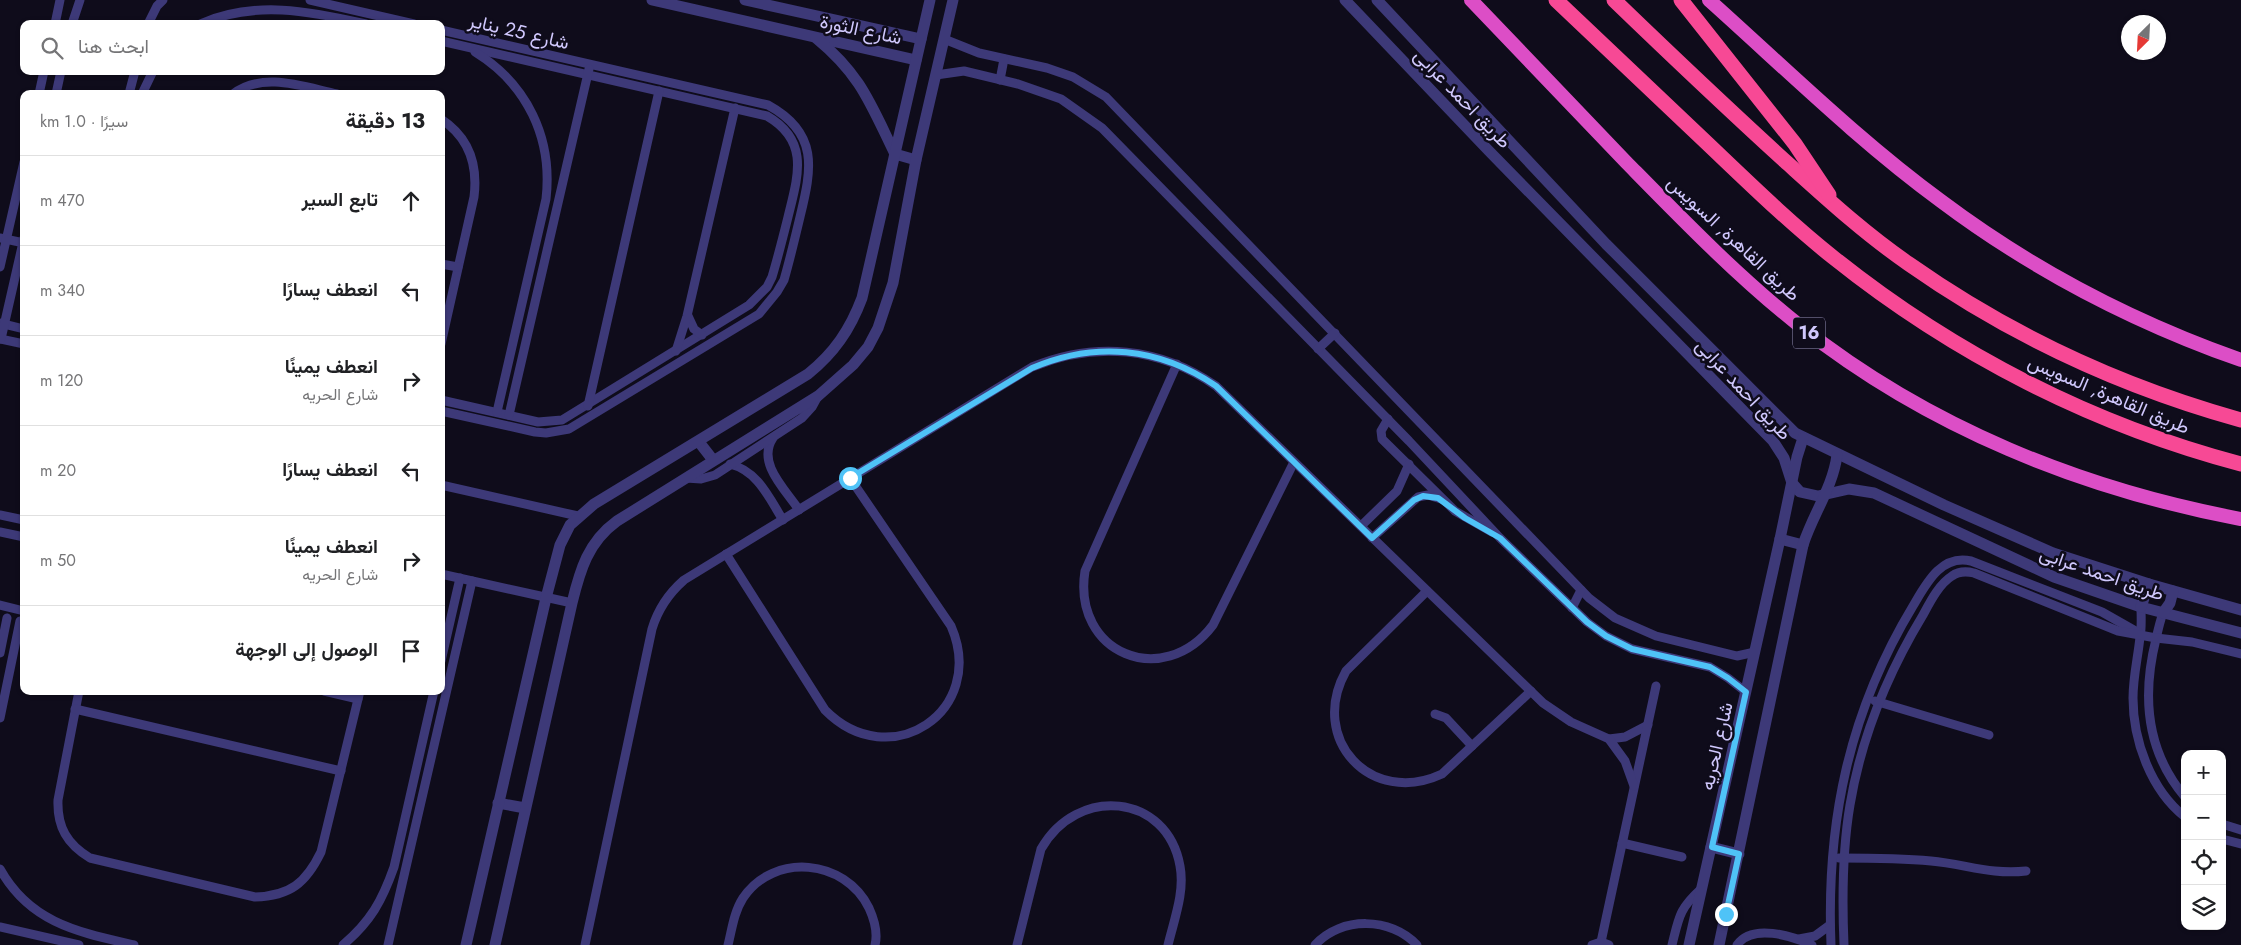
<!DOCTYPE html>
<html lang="ar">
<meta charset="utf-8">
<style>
:root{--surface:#fff;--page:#f2f2f2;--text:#202124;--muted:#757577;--line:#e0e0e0}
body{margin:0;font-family:Jost,Vazirmatn,sans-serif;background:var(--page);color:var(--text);direction:rtl}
.controls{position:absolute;right:15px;bottom:15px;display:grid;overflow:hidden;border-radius:10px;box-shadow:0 1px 4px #0004}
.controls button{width:45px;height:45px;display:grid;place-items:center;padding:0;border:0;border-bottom:1px solid var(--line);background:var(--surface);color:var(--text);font:25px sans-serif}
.compass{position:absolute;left:2121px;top:15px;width:45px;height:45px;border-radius:50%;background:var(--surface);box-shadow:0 1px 4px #0004;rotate:204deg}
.stop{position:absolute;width:15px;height:15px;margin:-11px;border:4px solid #4fc3f7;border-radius:50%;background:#fff}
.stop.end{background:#4fc3f7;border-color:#fff;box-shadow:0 1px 5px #0008}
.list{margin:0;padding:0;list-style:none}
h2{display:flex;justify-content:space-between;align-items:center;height:65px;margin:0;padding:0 20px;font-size:21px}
h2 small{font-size:16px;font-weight:400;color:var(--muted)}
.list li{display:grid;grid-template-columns:32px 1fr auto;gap:15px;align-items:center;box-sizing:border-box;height:90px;padding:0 20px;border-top:1px solid var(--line)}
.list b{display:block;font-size:19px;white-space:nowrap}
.list p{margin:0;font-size:16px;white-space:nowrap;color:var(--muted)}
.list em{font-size:16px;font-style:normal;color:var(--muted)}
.icon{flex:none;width:28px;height:28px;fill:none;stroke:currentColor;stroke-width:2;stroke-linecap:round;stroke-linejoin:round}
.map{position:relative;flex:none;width:2241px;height:945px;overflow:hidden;direction:ltr}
.search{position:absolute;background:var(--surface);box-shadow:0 1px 4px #0004;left:20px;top:20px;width:425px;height:55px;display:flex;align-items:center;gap:12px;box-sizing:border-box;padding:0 18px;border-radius:10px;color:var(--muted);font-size:19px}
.panel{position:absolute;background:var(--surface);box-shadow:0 1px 4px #0004;left:20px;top:90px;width:425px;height:605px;border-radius:10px;direction:rtl}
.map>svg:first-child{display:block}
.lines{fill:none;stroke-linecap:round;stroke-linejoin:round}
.minor{stroke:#3d3978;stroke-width:9}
.tertiary{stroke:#3d3978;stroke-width:11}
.trunk{stroke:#dc4ec6;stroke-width:14}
.motorway{stroke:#f74995;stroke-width:15}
.route{stroke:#4fc3f7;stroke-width:6}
.labels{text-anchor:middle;stroke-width:5;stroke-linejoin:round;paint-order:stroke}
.shield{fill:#0f0c1b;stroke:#9690b9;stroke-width:1}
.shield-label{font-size:18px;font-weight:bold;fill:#d0c8fd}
.street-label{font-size:19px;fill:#d0c8fd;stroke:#0f0c1b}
</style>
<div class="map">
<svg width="2241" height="945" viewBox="0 0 2241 945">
<rect width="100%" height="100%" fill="#0f0c1b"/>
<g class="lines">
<g class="minor">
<polyline points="310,0 414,24"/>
<polyline points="55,24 60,0"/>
<polyline points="72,24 80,0"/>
<polyline points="148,24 157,6 163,0"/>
<path d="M200 24C254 0 310 11 366 24"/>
<path d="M441 30 768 105C819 133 812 168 800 217 795 238 790 259 784 280L777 292 759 314 569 429 546 433 535 432 441 411"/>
<polyline points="944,39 979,53 1047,68 1073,77 1106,97 1589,598 1615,618 1656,636 1737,656 1755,652"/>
<path d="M441 41 767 116C810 141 798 176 788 217 783 237 778 257 772 277L767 287 749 305 562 420 538 422 441 400"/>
<path d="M475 52C527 84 553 138 546 199L497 412"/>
<polyline points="936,75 964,71 1018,84 1061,99 1102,128 1409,441 1500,538 1587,622 1606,636 1632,649 1710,667 1728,678 1746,692"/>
<polyline points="1000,80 1004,59"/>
<polyline points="39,94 44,71"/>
<polyline points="56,94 61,71"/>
<polyline points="129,94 135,71"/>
<polyline points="142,94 153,71"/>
<path d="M233 94C263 71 304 87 337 94"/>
<path d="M441 119C470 138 478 165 474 197L441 344"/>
<polyline points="0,238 24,243"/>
<polyline points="441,264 458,267"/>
<polyline points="0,267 24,162"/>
<polyline points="688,316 694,329 702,335"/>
<polyline points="0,323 24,329"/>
<polyline points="0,339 24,344"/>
<polyline points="1,339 24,238"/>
<polyline points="1318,349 1335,333"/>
<polyline points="676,351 687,316 735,108"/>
<path d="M1177 364 1085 571C1072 653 1163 691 1213 625L1294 462"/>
<polyline points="588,406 659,91"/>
<polyline points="509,415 589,69"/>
<polyline points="1388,419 1381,431 1382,439 1455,511 1492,532"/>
<path d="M773 438C756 463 786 490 799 510"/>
<path d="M730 464C758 471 769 498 783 520"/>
<polyline points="686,478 701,479 715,475 802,418 812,407 818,396"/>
<polyline points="441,485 578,516"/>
<polyline points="0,515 24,520"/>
<polyline points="1361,526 1397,491 1409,464"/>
<polyline points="0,532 24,537"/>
<polyline points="1372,538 1418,497 1428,495 1441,499"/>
<path d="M726 554 825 710C890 776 988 711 951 626L850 478"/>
<polyline points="441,574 572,603"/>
<path d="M1427 591 1346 671C1308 739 1371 807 1442 774L1531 691"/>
<polyline points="0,605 24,611"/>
<path d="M2141 607C2141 617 2142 627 2140 637 2138 657 2133 677 2133 698 2133 741 2151 790 2185 817"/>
<polyline points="1572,608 1581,590"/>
<path d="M2163 613C2160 621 2158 630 2156 639 2142 695 2145 750 2185 797"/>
<polyline points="0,653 7,618"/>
<polyline points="441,661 460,578"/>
<path d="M79 691 58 800C57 827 67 844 90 858L255 897C290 896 306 883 321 852L360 691"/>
<polyline points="324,691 358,699"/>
<polyline points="1875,701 1989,735"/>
<polyline points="75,709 341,771"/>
<polyline points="1435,714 1446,718 1472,746"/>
<polyline points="0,718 20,621"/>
<polyline points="1609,739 1625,737 1648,725"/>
<polyline points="2222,824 2241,830"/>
<polyline points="2222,839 2241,844"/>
<polyline points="1622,843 1682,857"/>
<path d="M1839 858C1869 858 1900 858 1931 861 1965 864 1991 875 2026 871"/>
<path d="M0 869C30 923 78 932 134 945"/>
<polyline points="0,927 79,945"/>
<polyline points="1799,939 1815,936 1830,925"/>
<polyline points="1601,942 1656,686"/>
<path d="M343 945C371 921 382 901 394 867L434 691"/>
<polyline points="388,945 472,581"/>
<path d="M585 945 652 629C658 609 668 594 684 580L1032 367C1095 341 1160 347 1216 386L1543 703 1571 722 1609 739 1625 761 1634 786"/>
<path d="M728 945C732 929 734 912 743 898 774 852 845 859 869 908 874 919 878 933 875 945"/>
<path d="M1017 945 1041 849C1077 785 1167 793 1180 866 1185 892 1174 920 1168 945"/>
<path d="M1315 945C1341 916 1391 917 1417 945"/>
<polyline points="1592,945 1601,942 1609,945"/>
<path d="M1672 945C1679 917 1679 909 1701 889"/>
<path d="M1737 945C1752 923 1792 936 1812 945"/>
<path d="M1831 945C1826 822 1849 712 1913 606 1926 584 1941 554 1971 561L2102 612 2139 633"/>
<path d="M1844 945C1842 898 1842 852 1850 805 1861 739 1888 673 1923 615 1930 602 1939 584 1952 576 1959 571 1966 571 1974 573L2118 631 2156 638 2192 642 2241 654"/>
</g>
<g class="tertiary">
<polyline points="652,0 916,60"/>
<polyline points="745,0 921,39"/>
<polyline points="1345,0 1489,151 1773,441 1784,458 1792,483 1800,492 1818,496 1849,489 1874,493 2054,577 2141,607 2241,633"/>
<polyline points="1377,0 1606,244 1795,433 1944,505 2053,553 2149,584 2241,610"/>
<path d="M816 38C861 75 870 103 895 154L916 160"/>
<polyline points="699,442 713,460"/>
<polyline points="1780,539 1803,545"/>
<polyline points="2141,607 2149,584"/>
<polyline points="2163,613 2170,603 2173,591"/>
<polyline points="498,803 525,808"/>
<polyline points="1711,847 1739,854"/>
<path d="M466 945 546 598 560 545 570 525 594 504 808 374C834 353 850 330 862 298L930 0"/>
<path d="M495 945 572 603C580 570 588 542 617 521L818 396 853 365 868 347 878 328 893 283 916 160 953 0"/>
<polyline points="1689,945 1780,539 1797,457 1803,438"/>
<path d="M1719 945 1803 545C1813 514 1833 487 1837 455"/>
</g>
<g class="trunk">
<path d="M1471 0C1522 54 1574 108 1626 162 1682 219 1737 276 1800 326 1928 427 2081 489 2241 519"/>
<path d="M1709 0C1785 68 1859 141 1941 201 2033 270 2133 322 2241 360"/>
</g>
<g class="motorway">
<path d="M1556 0C1607 48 1658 97 1709 145 1750 184 1790 223 1834 258 1954 354 2093 425 2241 464"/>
<path d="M1614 0C1670 54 1727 108 1785 161 1825 197 1864 233 1909 264 2010 335 2122 387 2241 420"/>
<polyline points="1681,0 1795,144 1829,195"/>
</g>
</g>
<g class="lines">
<path class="route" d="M850 478 1032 368C1095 341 1159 347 1216 386L1372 538 1414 500 1423 496 1438 498 1465 518 1500 538 1587 622 1606 636 1632 649 1710 667 1728 678 1746 692 1712 847 1739 854 1726 914"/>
</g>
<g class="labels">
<rect class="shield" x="1793" y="317.5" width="32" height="31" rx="4"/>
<g class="shield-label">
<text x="1809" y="339">16</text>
</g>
<g class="street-label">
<text transform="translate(861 29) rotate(12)" y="7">شارع الثورة</text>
<text transform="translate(519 31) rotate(13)" y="7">شارع 25 يناير</text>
<text transform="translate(1463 98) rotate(46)" y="7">طريق احمد عرابى</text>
<text transform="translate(1734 238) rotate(43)" y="7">طريق القاهرة, السويس</text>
<text transform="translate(1744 389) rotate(47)" y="7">طريق احمد عرابى</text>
<text transform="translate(2109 394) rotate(23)" y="7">طريق القاهرة, السويس</text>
<text transform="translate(2102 573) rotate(19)" y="7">طريق احمد عرابى</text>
<text transform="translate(1716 746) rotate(-77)" y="7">شارع الحريه</text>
</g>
</g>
</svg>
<div class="controls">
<button>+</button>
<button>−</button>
<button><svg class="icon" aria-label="locate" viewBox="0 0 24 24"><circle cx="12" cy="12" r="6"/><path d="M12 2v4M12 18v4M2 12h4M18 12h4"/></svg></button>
<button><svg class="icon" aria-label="layers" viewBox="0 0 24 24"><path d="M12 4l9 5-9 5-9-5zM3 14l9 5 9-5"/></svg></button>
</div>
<svg class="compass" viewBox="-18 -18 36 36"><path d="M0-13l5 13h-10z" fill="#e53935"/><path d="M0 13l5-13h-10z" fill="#757577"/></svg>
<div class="stop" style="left:850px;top:478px"></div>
<div class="stop end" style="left:1726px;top:914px"></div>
<div class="search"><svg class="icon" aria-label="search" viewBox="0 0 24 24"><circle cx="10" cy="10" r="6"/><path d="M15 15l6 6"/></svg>ابحث هنا</div>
<section class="panel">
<h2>13 دقيقة<small>سيرًا · 1.0 km</small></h2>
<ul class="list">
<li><svg class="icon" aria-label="ahead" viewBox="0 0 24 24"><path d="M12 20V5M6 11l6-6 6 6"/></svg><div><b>تابع السير</b></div><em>470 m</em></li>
<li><svg class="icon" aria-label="left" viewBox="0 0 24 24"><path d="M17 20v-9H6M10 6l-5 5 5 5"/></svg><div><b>انعطف يسارًا</b></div><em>340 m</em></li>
<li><svg class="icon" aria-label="right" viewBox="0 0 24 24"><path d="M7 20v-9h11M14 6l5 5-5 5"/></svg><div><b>انعطف يمينًا</b><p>شارع الحريه</p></div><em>120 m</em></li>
<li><svg class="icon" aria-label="left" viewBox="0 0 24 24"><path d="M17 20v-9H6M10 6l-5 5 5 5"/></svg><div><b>انعطف يسارًا</b></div><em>20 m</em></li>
<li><svg class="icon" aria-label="right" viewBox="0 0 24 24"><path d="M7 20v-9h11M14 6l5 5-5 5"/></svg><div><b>انعطف يمينًا</b><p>شارع الحريه</p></div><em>50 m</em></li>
<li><svg class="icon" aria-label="arrive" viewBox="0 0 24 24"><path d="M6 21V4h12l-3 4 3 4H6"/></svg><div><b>الوصول إلى الوجهة</b></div></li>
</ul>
</section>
</div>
